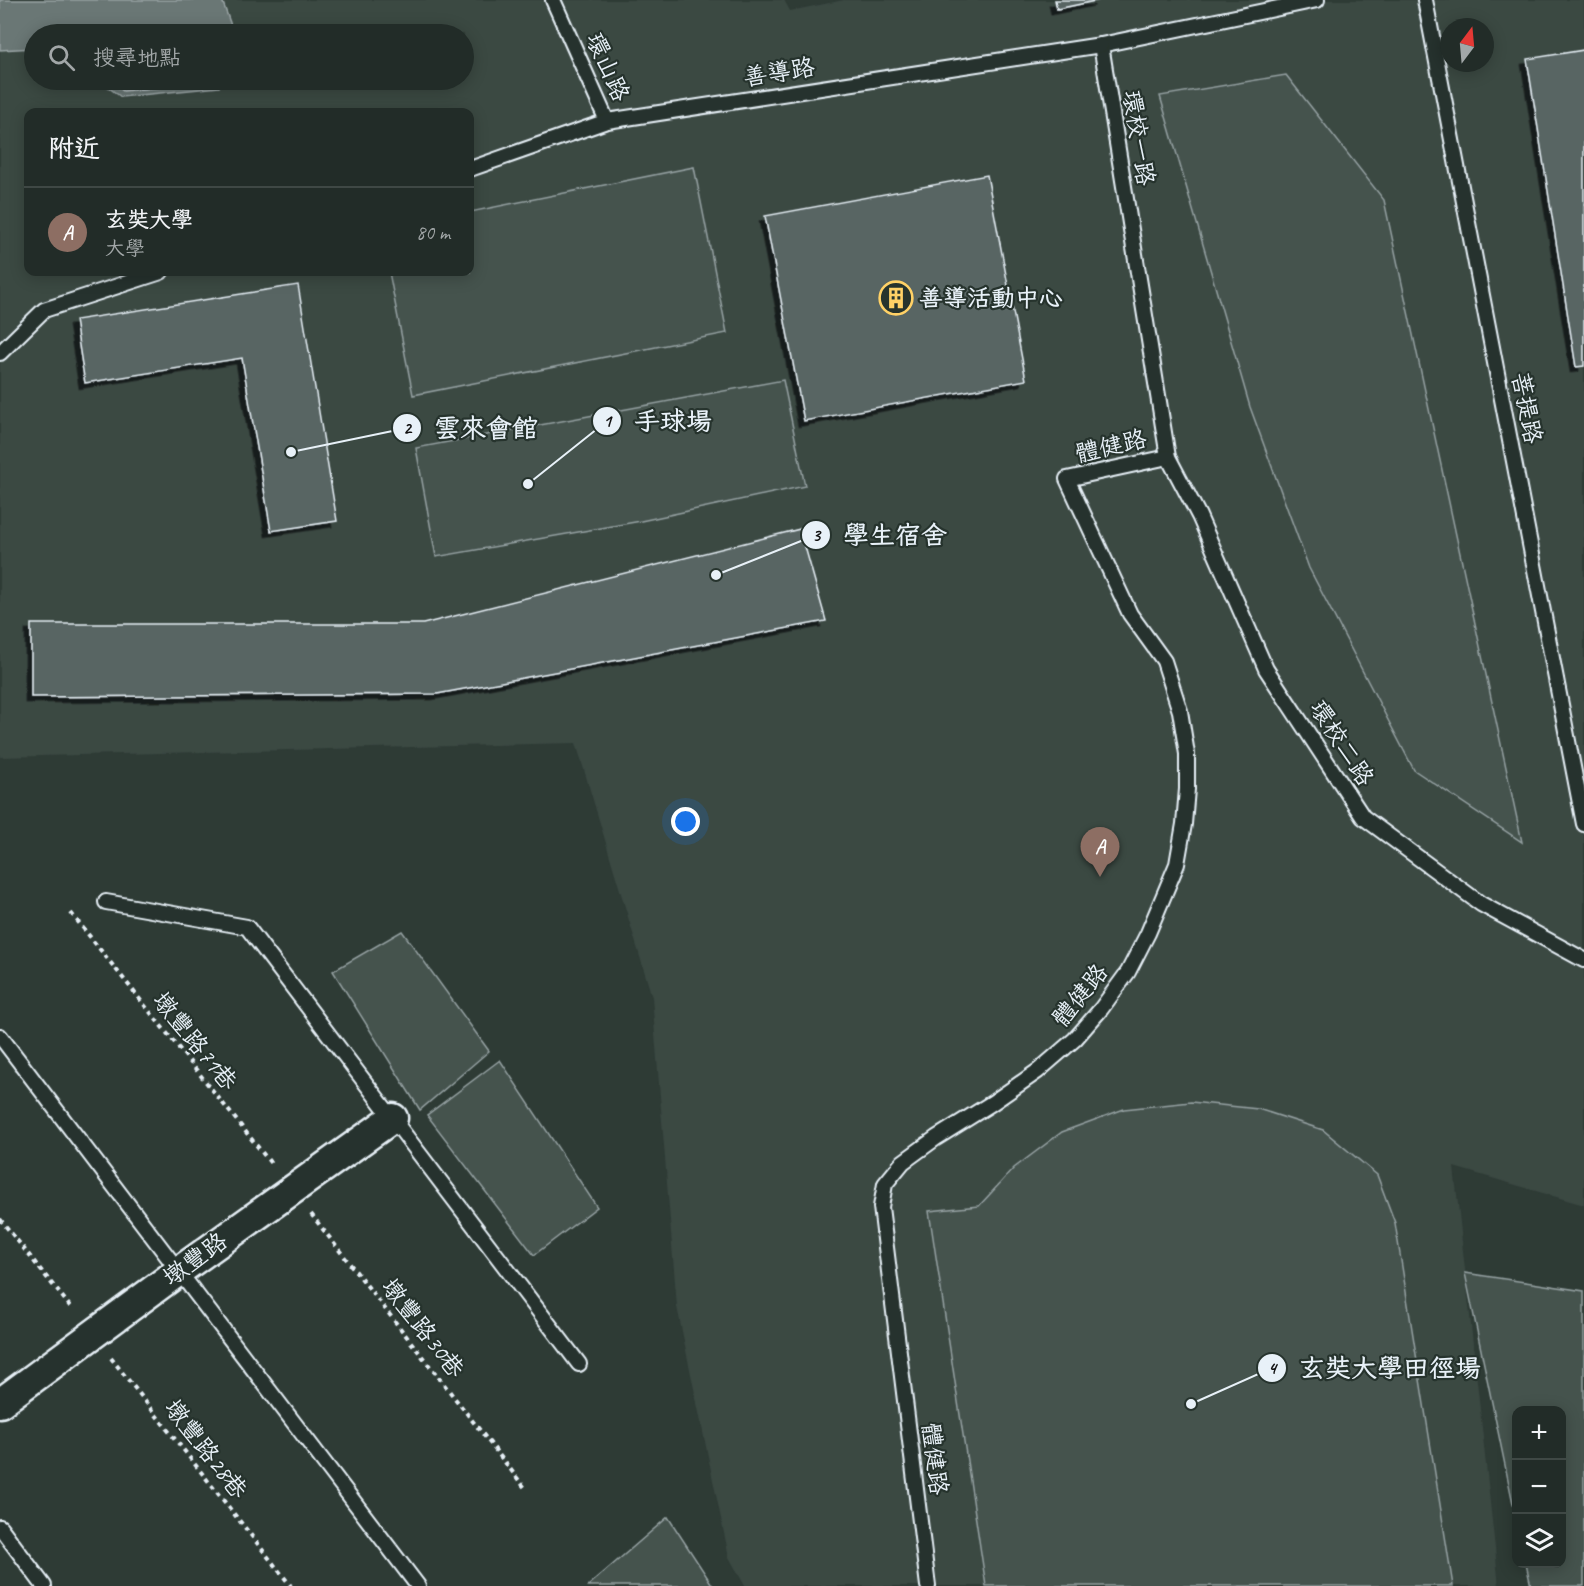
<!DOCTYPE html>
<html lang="zh-TW">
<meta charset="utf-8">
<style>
:root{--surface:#222c28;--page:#2e3834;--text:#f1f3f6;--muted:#a2a7a8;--line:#3f4845;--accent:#ffd166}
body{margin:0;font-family:Caveat,"LXGW WenKai TC",sans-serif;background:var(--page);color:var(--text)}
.controls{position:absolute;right:18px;bottom:18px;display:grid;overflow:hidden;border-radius:12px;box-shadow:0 3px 15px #0003}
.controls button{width:54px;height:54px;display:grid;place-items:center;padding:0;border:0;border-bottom:2px solid var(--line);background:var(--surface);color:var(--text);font:30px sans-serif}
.compass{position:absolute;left:1440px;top:18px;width:54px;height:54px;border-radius:50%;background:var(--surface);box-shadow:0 3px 15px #0003;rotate:16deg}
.you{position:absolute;left:686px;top:822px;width:21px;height:21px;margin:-15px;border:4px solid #fff;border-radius:50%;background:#1a73e8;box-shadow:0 0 0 9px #1a73e833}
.badge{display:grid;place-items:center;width:39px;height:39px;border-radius:50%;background:var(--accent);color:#fff;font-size:20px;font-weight:700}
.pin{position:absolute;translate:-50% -50px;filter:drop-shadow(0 2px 3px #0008)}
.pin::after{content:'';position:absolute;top:32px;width:21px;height:18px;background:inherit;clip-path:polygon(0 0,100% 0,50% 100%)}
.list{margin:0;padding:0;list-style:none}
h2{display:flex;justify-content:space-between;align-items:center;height:78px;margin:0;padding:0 24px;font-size:26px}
h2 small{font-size:20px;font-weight:400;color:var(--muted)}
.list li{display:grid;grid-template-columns:39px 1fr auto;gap:18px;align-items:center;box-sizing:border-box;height:90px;padding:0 24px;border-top:2px solid var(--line)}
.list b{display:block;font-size:22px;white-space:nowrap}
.list p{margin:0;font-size:20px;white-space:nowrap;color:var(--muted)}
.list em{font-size:20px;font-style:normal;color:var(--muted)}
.icon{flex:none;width:33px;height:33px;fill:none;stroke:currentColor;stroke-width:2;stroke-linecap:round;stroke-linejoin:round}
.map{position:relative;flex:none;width:1584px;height:1586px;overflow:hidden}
.search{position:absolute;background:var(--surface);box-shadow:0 3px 15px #0003;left:24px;top:24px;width:450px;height:66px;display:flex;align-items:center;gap:15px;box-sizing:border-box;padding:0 21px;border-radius:33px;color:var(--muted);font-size:22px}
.panel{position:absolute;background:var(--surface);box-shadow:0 3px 15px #0003;left:24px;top:108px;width:450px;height:168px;border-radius:12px}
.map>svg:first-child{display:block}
.built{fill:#3b4843;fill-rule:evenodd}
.green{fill:#45524e;stroke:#96a2a3;stroke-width:1.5}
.water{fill:#6b7775;stroke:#9da8a9;stroke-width:1.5}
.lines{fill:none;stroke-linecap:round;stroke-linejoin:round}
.shore{stroke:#b6c0c4;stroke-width:1.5}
.building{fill:#596563;stroke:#e8f1f8;stroke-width:1.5;filter:url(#shadow)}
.service-casing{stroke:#e8f1f8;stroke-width:18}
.minor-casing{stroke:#e8f1f8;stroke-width:33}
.path{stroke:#e8f1f8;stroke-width:4;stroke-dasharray:4.5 4.5;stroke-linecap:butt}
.service{stroke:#26332d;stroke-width:14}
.minor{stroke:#26332d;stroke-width:28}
.labels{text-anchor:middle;stroke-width:4.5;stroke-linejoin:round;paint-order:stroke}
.street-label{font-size:24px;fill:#e8f1f8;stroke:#26332d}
.poi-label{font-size:24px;font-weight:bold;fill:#e8f1f8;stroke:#26332d;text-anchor:start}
.leader{fill:none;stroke:#e8f1f8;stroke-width:2}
.callout-dot{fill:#e8f1f8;stroke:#26332d;stroke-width:2}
.mark-label{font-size:18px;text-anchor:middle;font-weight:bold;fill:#111}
.callout-label{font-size:26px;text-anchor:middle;font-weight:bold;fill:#e8f1f8;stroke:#26332d;stroke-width:4.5;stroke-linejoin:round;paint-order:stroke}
</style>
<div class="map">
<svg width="1584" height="1586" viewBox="0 0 1584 1586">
<defs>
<filter id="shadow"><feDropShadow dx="-5.5" dy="5.5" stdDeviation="0" flood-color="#0009"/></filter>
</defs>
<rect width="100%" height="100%" fill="#2e3b35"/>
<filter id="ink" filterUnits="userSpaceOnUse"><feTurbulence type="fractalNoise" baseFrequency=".0167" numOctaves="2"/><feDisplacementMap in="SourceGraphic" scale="12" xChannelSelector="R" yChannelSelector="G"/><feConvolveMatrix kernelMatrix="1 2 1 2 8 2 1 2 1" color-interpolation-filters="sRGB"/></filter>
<g filter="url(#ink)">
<path class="built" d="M0 0H784L790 11 844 0H1584V1205L1454 1167 1499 1586H745L729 1557 677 1307 652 997 576 743 0 757ZM1449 27H1485V63H1449ZM34 34H464V80H34ZM28 112H470V272H28Z"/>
<g class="green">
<polygon points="1286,75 1384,200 1522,842 1414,770 1309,568 1250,407 1160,96"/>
<polygon points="694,167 727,333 413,395 389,272 470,272 470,212"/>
<polygon points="783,380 805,486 641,521 436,557 416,448"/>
<polygon points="402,931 489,1051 420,1110 333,971"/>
<polygon points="500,1060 597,1207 534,1255 427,1115"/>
<polygon points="1191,1102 1258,1109 1323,1130 1377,1175 1395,1223 1453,1586 986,1586 929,1211 979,1206 1014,1168 1062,1132 1124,1109"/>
<polygon points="1465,1273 1584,1291 1584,1586 1531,1586 1526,1564 1562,1564 1562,1410 1516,1410 1516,1518"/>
<polygon points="668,1517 713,1586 588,1586"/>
</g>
<g class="water">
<polygon points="0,0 222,0 234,34 34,34 34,48 0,50"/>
<polygon points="99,80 223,80 219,87 121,97"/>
</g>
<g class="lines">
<polyline class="shore" points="108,80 123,91 214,82 216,80"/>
</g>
<g class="building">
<polygon points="1055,0 1100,0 1057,9"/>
<polygon points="1584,50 1584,366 1576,367 1527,59"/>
<polygon points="987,175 1026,380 804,421 765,216"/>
<polygon points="298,285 337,521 271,531 242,358 85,383 75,320"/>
<polygon points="800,529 826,621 437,694 31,697 31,624 423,624"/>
</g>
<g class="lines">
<g class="service-casing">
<g id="service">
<polyline points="553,0 607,121"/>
<polyline points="1317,0 1101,45 1168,457 1199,516 1266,669 1363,817 1481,904 1584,960"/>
<polyline points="1425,0 1584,824"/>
<polyline points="470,169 607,121 1101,45"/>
<polyline points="0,353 44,310 161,272"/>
<polyline points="106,902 247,927 579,1364"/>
<polyline points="0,1036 418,1586"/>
<polyline points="0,1527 44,1586"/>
<polyline points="928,1586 881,1207 885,1184 903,1162 936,1138 992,1103 1038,1071 1075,1039 1101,1009 1128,972 1148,933 1177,864 1184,824 1187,789 1187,754 1180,711 1164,661 1130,614 1067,479 1168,457"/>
</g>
</g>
<g class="minor-casing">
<polyline id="minor" points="0,1403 179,1271 393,1118"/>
</g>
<g class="path">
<polyline points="71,913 273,1166"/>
<polyline points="311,1214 525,1488"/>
<polyline points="0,1219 73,1310"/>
<polyline points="111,1358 291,1586"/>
</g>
<use href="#service" class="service"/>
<use href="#minor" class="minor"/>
</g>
</g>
<defs>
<g id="building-ring" transform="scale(1.725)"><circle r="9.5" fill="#26332d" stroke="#ffd166" stroke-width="1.5"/><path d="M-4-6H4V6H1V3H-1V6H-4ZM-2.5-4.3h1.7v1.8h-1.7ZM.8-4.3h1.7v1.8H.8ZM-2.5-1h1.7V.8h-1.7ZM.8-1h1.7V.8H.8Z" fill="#ffd166"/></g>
</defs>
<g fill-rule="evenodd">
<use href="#building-ring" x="896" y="298"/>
</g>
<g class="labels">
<g class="street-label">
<text transform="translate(608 67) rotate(66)" y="8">環山路</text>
<text transform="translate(779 72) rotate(-9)" y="8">善導路</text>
<text transform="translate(1139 138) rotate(81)" y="8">環校一路</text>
<text transform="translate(1527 408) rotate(79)" y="8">菩提路</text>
<text transform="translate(1111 446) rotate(-13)" y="8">體健路</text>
<text transform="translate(1342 743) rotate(57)" y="8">環校二路</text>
<text transform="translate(1080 995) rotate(-51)" y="8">體健路</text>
<text transform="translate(195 1041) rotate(51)" y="8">墩豐路71巷</text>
<text transform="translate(195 1259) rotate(-36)" y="8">墩豐路</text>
<text transform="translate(423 1328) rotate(52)" y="8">墩豐路30巷</text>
<text transform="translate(206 1449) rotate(52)" y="8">墩豐路28巷</text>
<text transform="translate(935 1459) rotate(83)" y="8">體健路</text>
</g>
<g class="poi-label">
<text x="919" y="306">善導活動中心</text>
</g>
</g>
<path class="leader" d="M528 484L607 421M291 452L407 428M716 575L816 535M1191 1404L1272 1368"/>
<g class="callout-dot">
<circle cx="528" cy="484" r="6"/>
<circle cx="291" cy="452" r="6"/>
<circle cx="716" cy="575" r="6"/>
<circle cx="1191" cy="1404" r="6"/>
<circle cx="607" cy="421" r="15"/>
<circle cx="407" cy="428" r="15"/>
<circle cx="816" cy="535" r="15"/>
<circle cx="1272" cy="1368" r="15"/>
</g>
<g class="mark-label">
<text x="607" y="427">1</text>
<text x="407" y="434">2</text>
<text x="816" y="541">3</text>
<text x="1272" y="1374">4</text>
</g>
<g class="callout-label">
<text x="673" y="430">手球場</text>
<text x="486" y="437">雲來會館</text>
<text x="895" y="544">學生宿舍</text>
<text x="1390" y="1377">玄奘大學田徑場</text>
</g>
</svg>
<div class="controls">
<button>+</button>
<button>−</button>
<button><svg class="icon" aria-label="layers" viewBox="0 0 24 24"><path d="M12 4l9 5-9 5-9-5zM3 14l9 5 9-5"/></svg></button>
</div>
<svg class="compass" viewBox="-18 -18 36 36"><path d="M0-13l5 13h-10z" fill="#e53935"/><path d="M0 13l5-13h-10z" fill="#a2a7a8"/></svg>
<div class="you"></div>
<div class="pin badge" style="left:1100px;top:877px;background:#8d6e63">A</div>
<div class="search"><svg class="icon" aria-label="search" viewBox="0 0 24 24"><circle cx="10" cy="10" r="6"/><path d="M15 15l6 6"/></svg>搜尋地點</div>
<section class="panel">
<h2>附近<small></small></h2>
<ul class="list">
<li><span class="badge" style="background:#8d6e63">A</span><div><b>玄奘大學</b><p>大學</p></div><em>80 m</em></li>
</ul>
</section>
</div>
